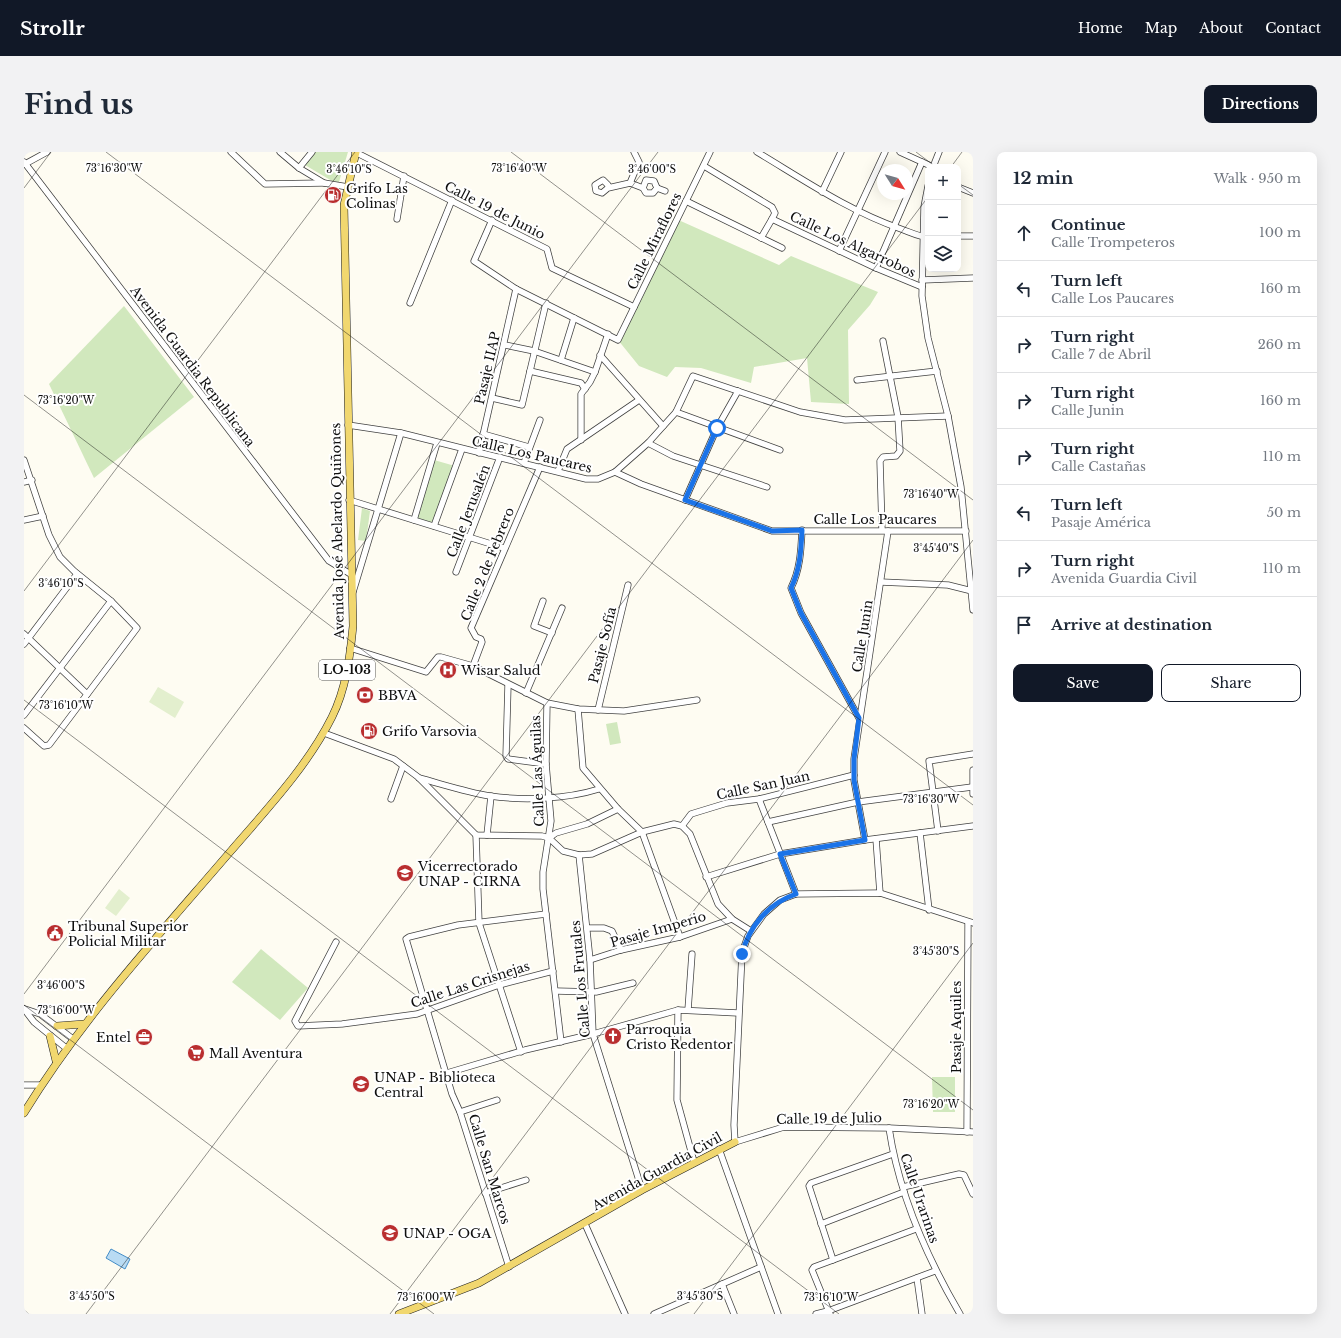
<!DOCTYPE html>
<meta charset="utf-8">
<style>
:root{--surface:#fff;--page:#f2f2f3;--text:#1f2937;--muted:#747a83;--line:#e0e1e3;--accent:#111827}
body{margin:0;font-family:"Libre Baskerville",serif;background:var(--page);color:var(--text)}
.controls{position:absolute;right:12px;top:12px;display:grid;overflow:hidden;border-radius:8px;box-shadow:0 4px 16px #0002}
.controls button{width:36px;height:36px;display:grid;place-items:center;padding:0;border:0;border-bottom:1px solid var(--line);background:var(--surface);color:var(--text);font:20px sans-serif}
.compass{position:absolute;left:853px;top:12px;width:36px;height:36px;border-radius:50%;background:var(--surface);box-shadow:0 4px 16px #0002;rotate:127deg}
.stop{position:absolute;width:12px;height:12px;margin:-9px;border:3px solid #1a73e8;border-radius:50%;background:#fff}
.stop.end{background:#1a73e8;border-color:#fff;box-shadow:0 1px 4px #0008}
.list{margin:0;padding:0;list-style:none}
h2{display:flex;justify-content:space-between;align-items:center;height:52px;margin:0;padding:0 16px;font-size:17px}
h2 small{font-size:13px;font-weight:400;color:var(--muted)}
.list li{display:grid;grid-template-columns:26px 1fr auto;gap:12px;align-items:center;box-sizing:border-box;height:56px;padding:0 16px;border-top:1px solid var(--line)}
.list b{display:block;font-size:15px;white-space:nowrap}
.list p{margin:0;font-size:13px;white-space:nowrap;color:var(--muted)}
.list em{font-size:13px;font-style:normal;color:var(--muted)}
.actions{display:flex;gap:8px;padding:12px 16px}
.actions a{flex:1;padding:9px 0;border:1px solid var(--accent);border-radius:8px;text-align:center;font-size:14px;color:var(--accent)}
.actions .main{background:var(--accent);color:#fff}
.icon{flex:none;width:22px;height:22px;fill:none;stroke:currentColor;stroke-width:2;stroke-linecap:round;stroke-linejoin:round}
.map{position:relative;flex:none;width:949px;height:1162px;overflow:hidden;border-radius:8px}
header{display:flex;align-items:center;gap:24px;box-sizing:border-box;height:56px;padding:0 20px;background:var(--accent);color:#fff}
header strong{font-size:19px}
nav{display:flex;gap:22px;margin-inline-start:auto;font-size:14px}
.intro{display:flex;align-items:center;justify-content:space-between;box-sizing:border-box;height:96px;padding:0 24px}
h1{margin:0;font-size:28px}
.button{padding:10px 18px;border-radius:8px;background:var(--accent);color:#fff;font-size:14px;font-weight:700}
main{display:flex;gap:24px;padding:0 24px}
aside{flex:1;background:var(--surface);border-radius:8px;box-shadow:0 4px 16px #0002}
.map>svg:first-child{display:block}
.green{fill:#d1e8bd}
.pitch{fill:#e3efce}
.water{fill:#b9dbf3;stroke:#448dc7}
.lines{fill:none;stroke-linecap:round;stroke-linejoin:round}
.minor-casing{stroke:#424242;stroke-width:7}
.major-casing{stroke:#202020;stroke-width:8}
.minor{stroke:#fff;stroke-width:5.5}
.major{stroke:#f1d76f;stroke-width:7}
.route{stroke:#1a73e8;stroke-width:5}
.ticks{fill:none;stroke:#0f0f0f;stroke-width:1;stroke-opacity:0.45}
.labels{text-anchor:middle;stroke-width:4;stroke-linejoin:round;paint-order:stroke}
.shield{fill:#fff;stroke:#575757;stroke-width:1}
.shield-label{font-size:12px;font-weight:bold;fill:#0f0f0f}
.poi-label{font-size:13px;fill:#0f0f0f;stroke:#fff;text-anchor:start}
.street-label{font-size:13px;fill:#0f0f0f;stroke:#fff}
.ticks-label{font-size:10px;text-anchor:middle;fill:#0f0f0f;stroke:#fff;stroke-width:4;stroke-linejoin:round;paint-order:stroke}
</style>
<header>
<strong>Strollr</strong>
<nav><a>Home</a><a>Map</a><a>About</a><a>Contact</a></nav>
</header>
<div class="intro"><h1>Find us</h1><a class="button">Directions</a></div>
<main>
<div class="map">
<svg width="949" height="1162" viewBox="0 0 949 1162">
<rect width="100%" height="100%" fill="#fefcf2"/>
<g class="green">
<polygon points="290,0 324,0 315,30 308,29 281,13"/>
<polygon points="650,66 755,113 767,104 854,140 846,153 824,178 825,252 787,250 783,206 730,215 727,231 677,216 651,215 643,225 615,214 594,188"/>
<polygon points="100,154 170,245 70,326 25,232"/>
<polygon points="410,308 431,314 410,372 391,367"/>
<polygon points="338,356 346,359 342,389 334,388"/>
<polygon points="593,570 597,591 586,593 582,572"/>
<polygon points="237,797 284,836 256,868 208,830"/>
<polygon points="908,925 931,925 931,960 909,960"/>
</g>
<g class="pitch">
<polygon points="134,535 160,550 151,566 125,550"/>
<polygon points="95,737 106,746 92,764 81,756"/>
</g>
<polygon class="water" points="87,1097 106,1107 101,1117 82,1106"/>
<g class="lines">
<g class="minor-casing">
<g id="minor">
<polyline points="207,0 241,32 300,31"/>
<polyline points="256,0 275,16 300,31 324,35"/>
<polyline points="331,0 523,97 528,116 610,155"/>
<path d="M733 0C780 28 825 59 877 77 886 80 895 85 904 85"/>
<polyline points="876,0 909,15"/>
<polyline points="0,10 305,409 328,423"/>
<polyline points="1,12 23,0"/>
<polyline points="680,14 748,55 751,61 748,67 852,116 898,135"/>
<polyline points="909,15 915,0"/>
<polyline points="275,16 288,0"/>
<polyline points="606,31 619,36 622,41 629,41 633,36 630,29 622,28 619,36"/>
<polyline points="904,34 900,55 898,144 904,186 924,264 937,335 949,458"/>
<polyline points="934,35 949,41"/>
<polyline points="584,36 584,33 579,28 571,33 572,39 578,41 584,36 606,31 615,10 610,0"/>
<polyline points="633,36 641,39"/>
<polyline points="798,40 817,0"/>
<polyline points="662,49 758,96"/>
<polyline points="373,67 380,24"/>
<polyline points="468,68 450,109 492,137 594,188 686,0"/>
<polyline points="934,84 949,84"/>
<polyline points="737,86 748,67"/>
<polyline points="815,99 861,0"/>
<polyline points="852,116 898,10"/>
<polyline points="898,128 949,126"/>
<polyline points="386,151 428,48"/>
<polyline points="481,193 510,199 571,220"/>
<polyline points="576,203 639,274"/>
<polyline points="537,208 550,166"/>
<polyline points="506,219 557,231 561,237"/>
<polyline points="833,228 913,219"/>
<polyline points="468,246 498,253 522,151"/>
<polyline points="652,260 756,298"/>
<polyline points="324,273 377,281 562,327 574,327 591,320 624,291 652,260 669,224 776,260 821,268 924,264"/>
<polyline points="459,282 505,295"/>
<polyline points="557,288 557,242 566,230 571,220 584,182"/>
<polyline points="624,291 649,304 743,335"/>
<polyline points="455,301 492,137"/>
<polyline points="0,308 25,383 36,405 50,419 87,449 113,476 25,593 20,594 0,576"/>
<polyline points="500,311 516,268"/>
<polyline points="534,319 543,297 615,248"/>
<polyline points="591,320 617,332 748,379 942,379"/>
<polyline points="0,330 8,328"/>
<polyline points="325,348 480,396"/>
<polyline points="661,348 693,276 714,239"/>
<polyline points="0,368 19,364"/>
<polyline points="390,368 413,291"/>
<polyline points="410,374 438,297"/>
<path d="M778 378C777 399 776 418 767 436L777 461 835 566"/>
<polyline points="858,378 856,309 859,305 872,304 876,299 874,265 859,189"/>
<polyline points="432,420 476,305"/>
<polyline points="857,430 924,433 948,439"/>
<polyline points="329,440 377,281"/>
<polyline points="519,449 510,474 528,481"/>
<polyline points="0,482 63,542"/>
<polyline points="0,492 53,422"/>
<polyline points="326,496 402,520 414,505 417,505 449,514 523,551 554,557 600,559 673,548"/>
<polyline points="449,514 458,490 457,487 452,485 447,476 516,315"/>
<polyline points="484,533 482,604 484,607 522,612"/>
<polyline points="502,541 538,456"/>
<polyline points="523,551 522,612 527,669 519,720 519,737 537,890"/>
<polyline points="554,557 559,616 594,657 618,680 656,785"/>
<polyline points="574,558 604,433"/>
<polyline points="0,563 87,449"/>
<polyline points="300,581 370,607 394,625 452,683 518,684 525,686 539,699 555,703 568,702 618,680 650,672 658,674 666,682 694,752 708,767 727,779"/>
<polyline points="949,618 949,642"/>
<path d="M395 626C418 632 442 640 466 644 500 649 543 647 575 637"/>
<polyline points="367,647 379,614"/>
<polyline points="735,647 772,742"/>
<polyline points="744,670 834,650 948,635"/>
<polyline points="658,674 667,662 703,651 735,647 830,623"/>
<polyline points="914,679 905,609 949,602"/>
<polyline points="896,681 905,758"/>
<polyline points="452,683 455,771 497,900"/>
<polyline points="463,683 467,644"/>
<polyline points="525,686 532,681 563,672 594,657"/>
<polyline points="852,687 856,741"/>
<polyline points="841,688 830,628 830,607 864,379"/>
<polyline points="555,703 566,808 569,882 618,1038"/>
<polyline points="682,725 756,702 841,688 949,674"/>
<polyline points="949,771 856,741 772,742 756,748 740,762 724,784 718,801 710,973 711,990 760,975 865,976 949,980"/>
<polyline points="564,776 580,776 588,779 597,798"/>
<polyline points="312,790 271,869 274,874 318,872 393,862 475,833 529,819"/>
<polyline points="566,808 597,798 656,785 708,767"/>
<polyline points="532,839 572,840 609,831"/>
<polyline points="0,857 10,870 42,896"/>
<polyline points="1,857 16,862 49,887"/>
<polyline points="654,858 653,948 670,1010"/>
<polyline points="664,858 668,802"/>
<polyline points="423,921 501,898 569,882 654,858 714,861"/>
<polyline points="0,933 17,933"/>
<polyline points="436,960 473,948"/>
<path d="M865 976C875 1043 902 1104 936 1162"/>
<polyline points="943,980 944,770"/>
<polyline points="695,997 754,1162"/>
<polyline points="879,1035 935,1022 940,1023 949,1042"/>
<polyline points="461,1041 502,1028"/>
<polyline points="561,1072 601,1162"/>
<polyline points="797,1072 880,1040"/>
<polyline points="809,1108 892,1077"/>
<polyline points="485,1115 436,960 428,942 382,787 385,785 434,773 522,762"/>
<polyline points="893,1126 898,1162"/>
<polyline points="698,1132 710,1162"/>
<polyline points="630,1162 737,1115"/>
<polyline points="792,1162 804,1159 911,1119"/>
<polyline points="806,1162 788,1118 790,1115 809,1108 785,1034 787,1031 869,1002"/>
</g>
</g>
<g class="major-casing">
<g id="major">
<polyline points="33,874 60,872"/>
<polyline points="26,884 32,909"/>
<path d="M0 961C58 866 134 784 206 700 242 658 283 615 308 565 322 537 326 505 329 474L320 53 332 0"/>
<polyline points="375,1162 455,1131 618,1038 711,990"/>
</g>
</g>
<use href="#minor" class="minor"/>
<use href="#major" class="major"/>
</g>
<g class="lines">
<path class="route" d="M693 276 661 348 748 379 778 378C777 399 776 418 767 436L777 461 835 566 830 607V628L841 688 756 702 772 742C745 751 725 774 718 802"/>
</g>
<path class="ticks" d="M82 0 949 653M487 0 949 348M892 0 912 15M927 15 938 0M934 32 949 43M0 36 27 0M0 243 949 958M0 439 331 0M0 548 815 1162M0 842 634 0M0 853 410 1162M0 1158 5 1162M62 1162 904 45M366 1162 949 388M670 1162 949 791"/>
<defs>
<g id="fuel-disc" transform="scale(0.9)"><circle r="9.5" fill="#b92e2f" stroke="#fff"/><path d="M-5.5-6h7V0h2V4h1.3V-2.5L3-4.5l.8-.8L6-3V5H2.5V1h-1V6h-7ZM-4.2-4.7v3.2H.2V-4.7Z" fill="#fff"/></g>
<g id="hospital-disc" transform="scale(0.9)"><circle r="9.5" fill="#b92e2f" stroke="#fff"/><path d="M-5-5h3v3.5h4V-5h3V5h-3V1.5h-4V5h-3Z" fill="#fff"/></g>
<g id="bank-disc" transform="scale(0.9)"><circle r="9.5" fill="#b92e2f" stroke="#fff"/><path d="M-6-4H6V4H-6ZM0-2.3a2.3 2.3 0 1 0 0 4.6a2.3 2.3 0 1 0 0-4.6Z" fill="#fff"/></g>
<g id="university-disc" transform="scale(0.9)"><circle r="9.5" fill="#b92e2f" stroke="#fff"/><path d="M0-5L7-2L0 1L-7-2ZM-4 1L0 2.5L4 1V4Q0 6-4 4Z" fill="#fff"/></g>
<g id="civic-disc" transform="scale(0.9)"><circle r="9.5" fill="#b92e2f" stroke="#fff"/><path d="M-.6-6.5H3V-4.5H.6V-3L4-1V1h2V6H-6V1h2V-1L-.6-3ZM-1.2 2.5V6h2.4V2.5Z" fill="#fff"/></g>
<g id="church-disc" transform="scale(0.9)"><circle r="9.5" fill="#b92e2f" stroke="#fff"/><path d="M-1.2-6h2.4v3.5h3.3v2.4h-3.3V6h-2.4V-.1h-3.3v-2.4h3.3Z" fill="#fff"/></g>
<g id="office-disc" transform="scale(0.9)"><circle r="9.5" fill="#b92e2f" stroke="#fff"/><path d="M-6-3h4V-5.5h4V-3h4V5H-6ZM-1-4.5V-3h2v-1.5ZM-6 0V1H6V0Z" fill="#fff"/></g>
<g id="supermarket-disc" transform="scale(0.9)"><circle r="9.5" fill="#b92e2f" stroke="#fff"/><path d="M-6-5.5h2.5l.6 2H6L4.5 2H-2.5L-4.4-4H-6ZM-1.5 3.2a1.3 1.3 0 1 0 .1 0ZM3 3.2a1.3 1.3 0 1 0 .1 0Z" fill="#fff"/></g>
</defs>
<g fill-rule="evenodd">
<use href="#fuel-disc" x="309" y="43"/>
<use href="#hospital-disc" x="424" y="518"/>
<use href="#bank-disc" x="341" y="543"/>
<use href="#fuel-disc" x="345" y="579"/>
<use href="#university-disc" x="381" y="721"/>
<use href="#civic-disc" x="31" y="781"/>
<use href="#church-disc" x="589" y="884"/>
<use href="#office-disc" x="120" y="885"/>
<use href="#supermarket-disc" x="172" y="901"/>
<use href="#university-disc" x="337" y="932"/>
<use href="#university-disc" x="366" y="1081"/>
</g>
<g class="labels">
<rect class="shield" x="295" y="508" width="56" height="20" rx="3"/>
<g class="shield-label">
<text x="323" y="522">LO-103</text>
</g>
<g class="poi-label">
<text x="322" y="41">Grifo Las<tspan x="322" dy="15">Colinas</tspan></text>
<text x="437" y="523">Wisar Salud</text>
<text x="354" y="548">BBVA</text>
<text x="358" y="584">Grifo Varsovia</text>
<text x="394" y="719">Vicerrectorado<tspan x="394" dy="15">UNAP - CIRNA</tspan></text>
<text x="44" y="779">Tribunal Superior<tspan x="44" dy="15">Policial Militar</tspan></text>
<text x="602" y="882">Parroquia<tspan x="602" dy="15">Cristo Redentor</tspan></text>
<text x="107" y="890" text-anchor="end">Entel</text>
<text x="185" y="906">Mall Aventura</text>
<text x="350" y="930">UNAP - Biblioteca<tspan x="350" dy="15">Central</tspan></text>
<text x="379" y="1086">UNAP - OGA</text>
</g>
<g class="street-label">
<text transform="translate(471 58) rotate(27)" y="5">Calle 19 de Junio</text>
<text transform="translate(630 89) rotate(-64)" y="5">Calle Miraflores</text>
<text transform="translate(829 92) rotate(25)" y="5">Calle Los Algarrobos</text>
<text transform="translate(169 214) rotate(53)" y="5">Avenida Guardia Republicana</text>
<text transform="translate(463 216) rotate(-77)" y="5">Pasaje IIAP</text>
<text transform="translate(508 302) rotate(13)" y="5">Calle Los Paucares</text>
<text transform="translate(444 359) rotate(-69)" y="5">Calle Jerusalén</text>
<text x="851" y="372">Calle Los Paucares</text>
<text transform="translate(313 379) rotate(-91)" y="5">Avenida José Abelardo Quiñones</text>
<text transform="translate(463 412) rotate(-68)" y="5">Calle 2 de Febrero</text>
<text transform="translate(838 484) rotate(-81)" y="5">Calle Junin</text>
<text transform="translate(578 493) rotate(-76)" y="5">Pasaje Sofía</text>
<text transform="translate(513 619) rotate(-92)" y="5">Calle Las Águilas</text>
<text transform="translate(739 633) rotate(-12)" y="5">Calle San Juan</text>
<text transform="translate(634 777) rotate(-16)" y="5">Pasaje Imperio</text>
<text transform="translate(556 827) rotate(-95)" y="5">Calle Los Frutales</text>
<text transform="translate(446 832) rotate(-18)" y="5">Calle Las Crisnejas</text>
<text transform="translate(932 875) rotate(-90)" y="5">Pasaje Aquiles</text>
<text transform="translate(805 966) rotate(-1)" y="5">Calle 19 de Julio</text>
<text transform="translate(466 1017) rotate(73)" y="5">Calle San Marcos</text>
<text transform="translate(633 1019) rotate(-29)" y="5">Avenida Guardia Civil</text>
<text transform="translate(896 1046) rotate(71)" y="5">Calle Urarinas</text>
</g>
</g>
<g class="ticks-label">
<text x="90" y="20">73°16'30"W</text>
<text x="495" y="20">73°16'40"W</text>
<text x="325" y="21">3°46'10"S</text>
<text x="628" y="21">3°46'00"S</text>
<text x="42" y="252">73°16'20"W</text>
<text x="907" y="346">73°16'40"W</text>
<text x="912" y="400">3°45'40"S</text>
<text x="37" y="435">3°46'10"S</text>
<text x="42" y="557">73°16'10"W</text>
<text x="907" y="651">73°16'30"W</text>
<text x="912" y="803">3°45'30"S</text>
<text x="37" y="837">3°46'00"S</text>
<text x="42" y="862">73°16'00"W</text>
<text x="907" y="956">73°16'20"W</text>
<text x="68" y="1148">3°45'50"S</text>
<text x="676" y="1148">3°45'30"S</text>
<text x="402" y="1149">73°16'00"W</text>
<text x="807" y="1149">73°16'10"W</text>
</g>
</svg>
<div class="controls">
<button>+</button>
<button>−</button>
<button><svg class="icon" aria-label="layers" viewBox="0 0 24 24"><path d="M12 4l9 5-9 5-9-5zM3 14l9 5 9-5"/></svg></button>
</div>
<svg class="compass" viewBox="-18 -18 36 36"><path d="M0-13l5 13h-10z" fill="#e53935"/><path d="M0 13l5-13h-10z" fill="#747a83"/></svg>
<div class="stop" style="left:693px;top:276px"></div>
<div class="stop end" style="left:718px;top:802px"></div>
</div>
<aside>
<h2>12 min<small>Walk · 950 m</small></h2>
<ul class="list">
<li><svg class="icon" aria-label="ahead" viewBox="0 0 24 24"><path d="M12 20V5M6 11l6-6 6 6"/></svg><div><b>Continue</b><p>Calle Trompeteros</p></div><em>100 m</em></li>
<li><svg class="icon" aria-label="left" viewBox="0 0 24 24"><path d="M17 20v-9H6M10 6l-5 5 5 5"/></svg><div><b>Turn left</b><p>Calle Los Paucares</p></div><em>160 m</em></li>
<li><svg class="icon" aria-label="right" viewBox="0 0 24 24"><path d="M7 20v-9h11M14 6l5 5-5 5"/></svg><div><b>Turn right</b><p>Calle 7 de Abril</p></div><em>260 m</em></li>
<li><svg class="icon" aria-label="right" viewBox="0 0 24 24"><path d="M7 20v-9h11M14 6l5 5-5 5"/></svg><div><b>Turn right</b><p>Calle Junin</p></div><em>160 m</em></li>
<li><svg class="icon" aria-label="right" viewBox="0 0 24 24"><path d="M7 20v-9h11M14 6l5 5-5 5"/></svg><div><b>Turn right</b><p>Calle Castañas</p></div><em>110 m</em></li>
<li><svg class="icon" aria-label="left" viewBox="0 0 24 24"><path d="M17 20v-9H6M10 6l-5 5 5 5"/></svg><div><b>Turn left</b><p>Pasaje América</p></div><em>50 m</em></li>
<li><svg class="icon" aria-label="right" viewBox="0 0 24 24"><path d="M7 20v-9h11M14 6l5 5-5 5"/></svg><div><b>Turn right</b><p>Avenida Guardia Civil</p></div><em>110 m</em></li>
<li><svg class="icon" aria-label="arrive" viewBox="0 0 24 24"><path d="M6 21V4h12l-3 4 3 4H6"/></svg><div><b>Arrive at destination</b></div></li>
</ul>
<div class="actions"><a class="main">Save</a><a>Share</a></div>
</aside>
</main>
